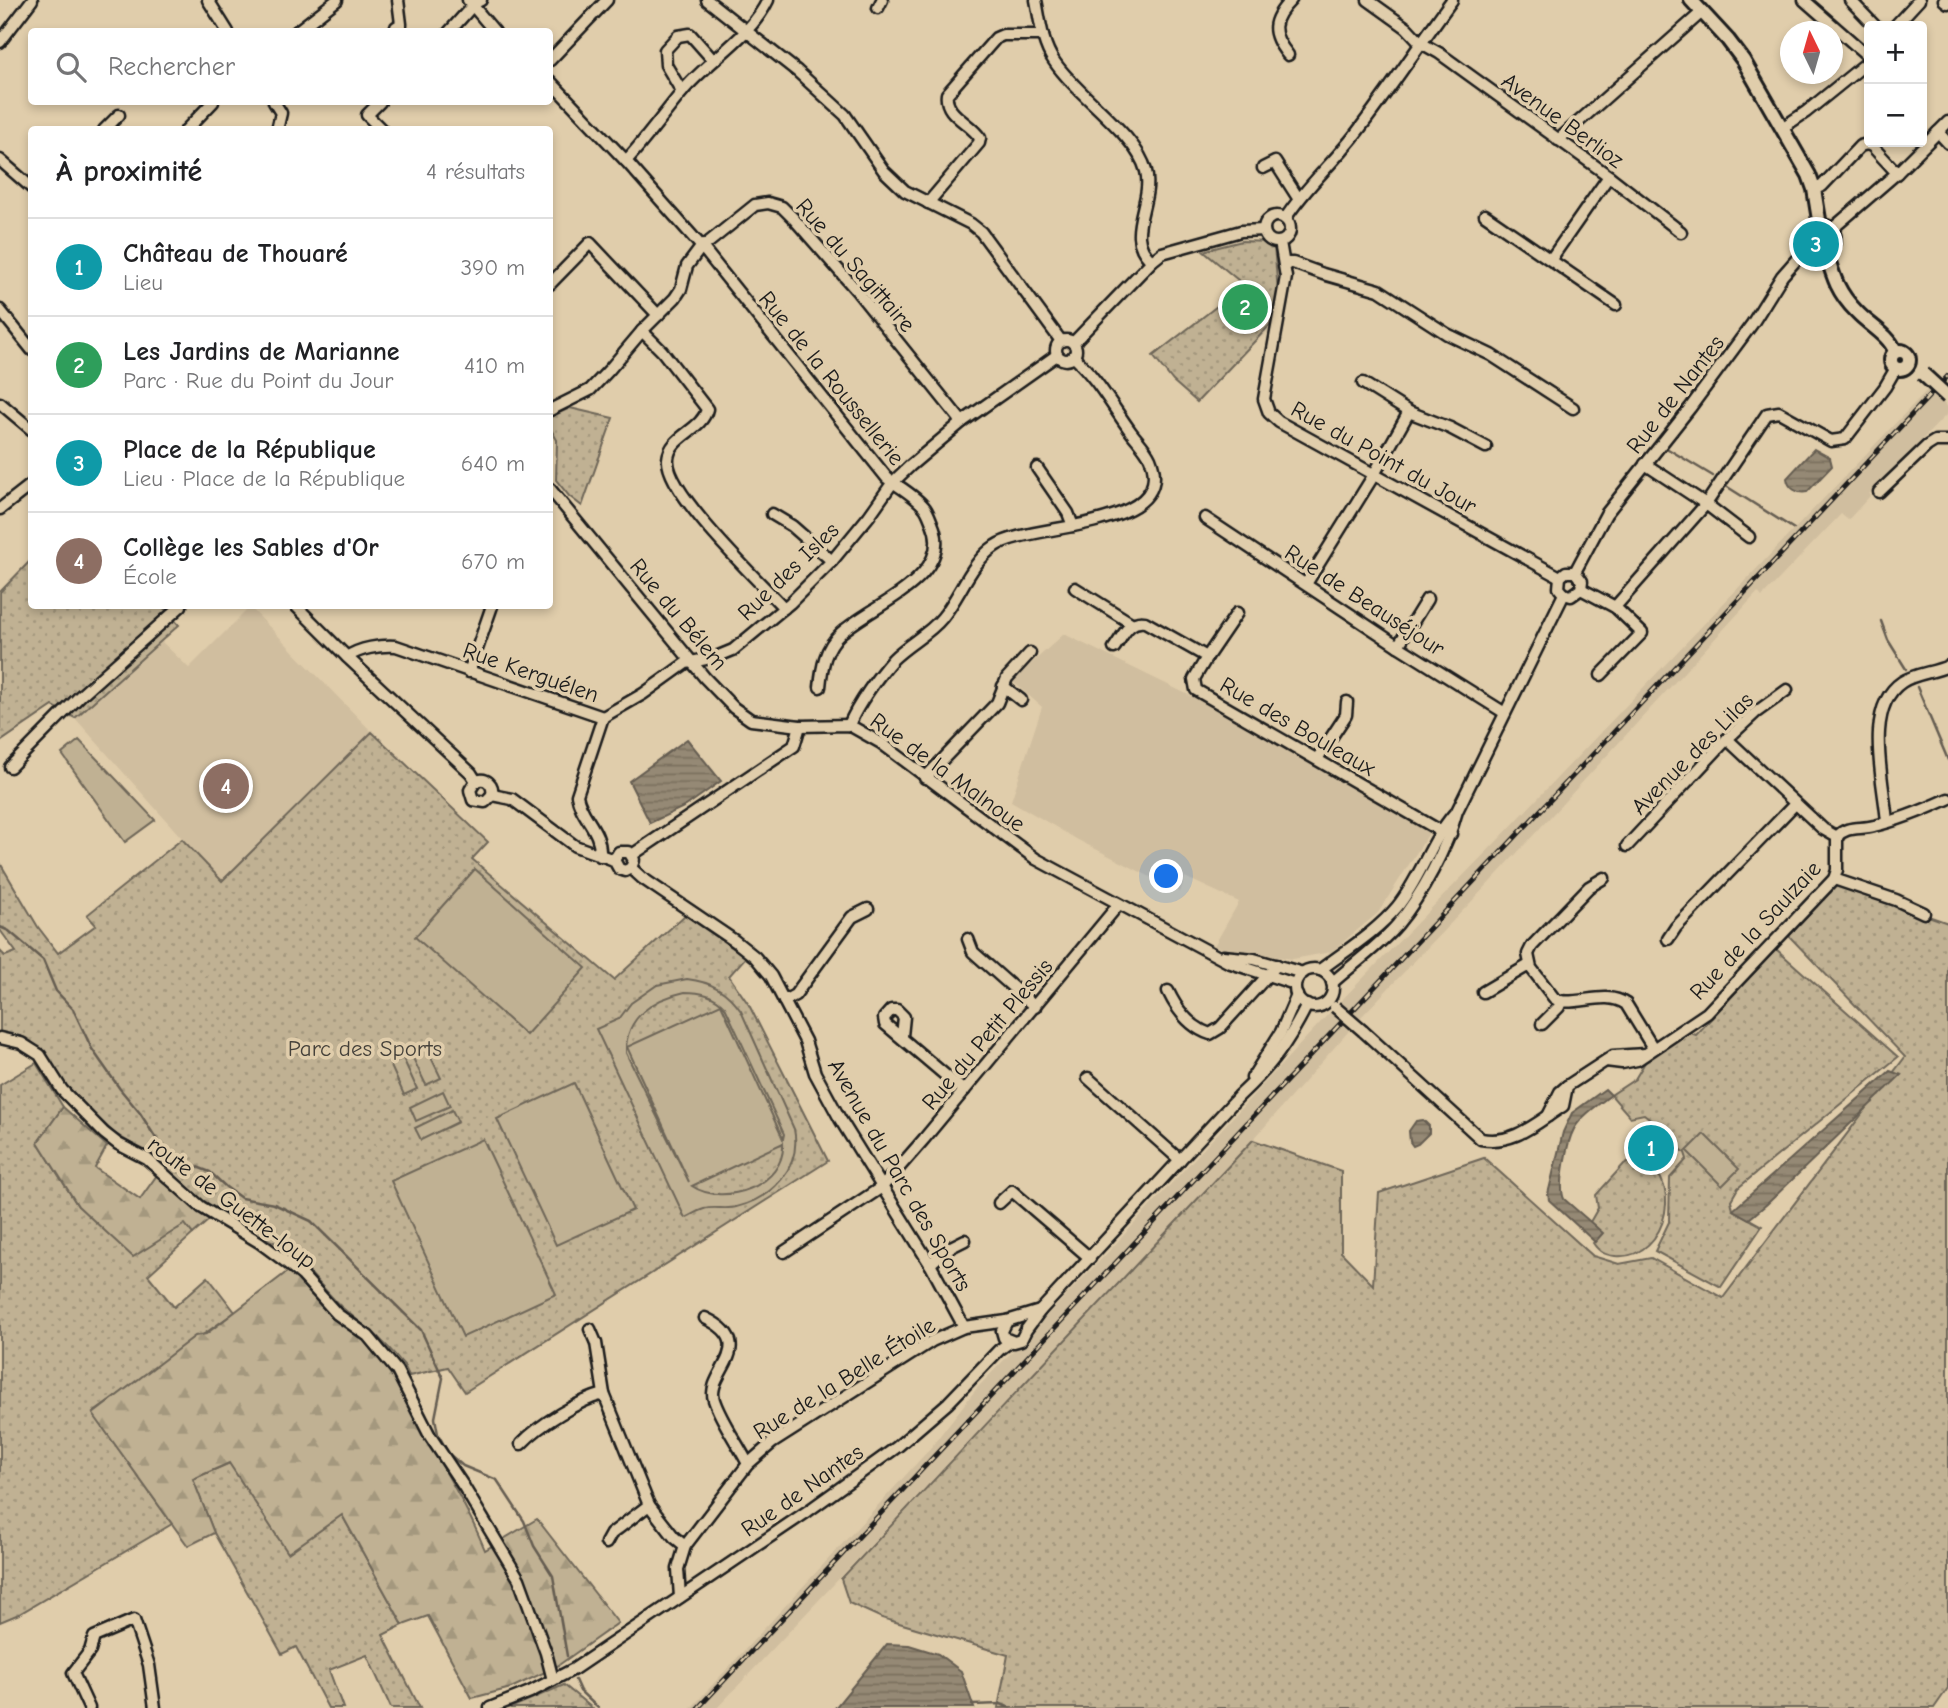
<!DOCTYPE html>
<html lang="fr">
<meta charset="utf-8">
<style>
:root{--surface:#fff;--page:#f2f2f2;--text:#202124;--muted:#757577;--line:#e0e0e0;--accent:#db2777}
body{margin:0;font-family:"Comic Neue",sans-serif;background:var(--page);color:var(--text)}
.controls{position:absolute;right:21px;top:21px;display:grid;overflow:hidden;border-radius:7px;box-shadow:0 4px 10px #0003}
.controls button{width:63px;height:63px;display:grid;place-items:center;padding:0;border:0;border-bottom:2px solid var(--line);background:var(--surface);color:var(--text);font:35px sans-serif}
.compass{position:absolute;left:1780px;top:21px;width:63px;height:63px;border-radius:50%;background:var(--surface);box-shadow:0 4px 10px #0003;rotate:355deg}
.you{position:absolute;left:1167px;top:877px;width:24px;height:24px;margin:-18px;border:5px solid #fff;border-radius:50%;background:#1a73e8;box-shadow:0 0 0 10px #1a73e833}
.badge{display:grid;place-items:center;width:46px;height:46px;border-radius:50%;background:var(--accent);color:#fff;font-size:23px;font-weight:700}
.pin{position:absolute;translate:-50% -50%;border:4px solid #fff;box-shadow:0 2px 7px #0006}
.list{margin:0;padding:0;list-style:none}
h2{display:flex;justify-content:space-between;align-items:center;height:91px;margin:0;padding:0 28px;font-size:30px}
h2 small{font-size:23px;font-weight:400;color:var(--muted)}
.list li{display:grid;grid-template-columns:46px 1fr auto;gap:21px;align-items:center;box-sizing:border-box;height:98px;padding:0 28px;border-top:2px solid var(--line)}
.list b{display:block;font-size:26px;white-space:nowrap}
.list p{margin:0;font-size:23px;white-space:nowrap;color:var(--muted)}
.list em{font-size:23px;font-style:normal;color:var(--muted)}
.icon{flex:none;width:38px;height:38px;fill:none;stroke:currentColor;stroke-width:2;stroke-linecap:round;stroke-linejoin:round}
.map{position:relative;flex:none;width:1948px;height:1708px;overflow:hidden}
.search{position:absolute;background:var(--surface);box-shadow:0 4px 10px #0003;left:28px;top:28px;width:525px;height:77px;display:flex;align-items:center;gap:18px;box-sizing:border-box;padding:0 24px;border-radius:7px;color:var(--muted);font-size:26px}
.panel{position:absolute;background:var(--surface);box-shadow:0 4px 10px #0003;left:28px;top:126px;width:525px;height:483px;border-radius:7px}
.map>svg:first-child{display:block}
.built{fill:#d0be9f}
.grass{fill:url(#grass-dots);stroke:#6e6658;stroke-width:2}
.forest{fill:url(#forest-firs);stroke:#6e6658;stroke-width:2}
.pitch{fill:#c0b193;stroke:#6e6658;stroke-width:2;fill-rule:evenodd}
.water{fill:url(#water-rules);stroke:#655d51;stroke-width:2}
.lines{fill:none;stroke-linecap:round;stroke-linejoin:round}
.stream{stroke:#655d51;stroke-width:2.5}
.minor-casing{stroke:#1c1c1c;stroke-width:15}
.major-casing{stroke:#1c1c1c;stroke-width:18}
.minor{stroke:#e0cdab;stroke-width:10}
.major{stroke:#e0cdab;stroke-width:12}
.rail-casing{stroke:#1c1c1c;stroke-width:5}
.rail{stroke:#e0cdab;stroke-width:2.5;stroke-dasharray:8;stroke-linecap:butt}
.minor-bridge-casing{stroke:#1c1c1c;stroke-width:15;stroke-linecap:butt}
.major-bridge-casing{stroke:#1c1c1c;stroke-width:18;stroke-linecap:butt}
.minor-bridge{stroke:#e0cdab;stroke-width:10}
.major-bridge{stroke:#e0cdab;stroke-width:12}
.labels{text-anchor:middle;stroke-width:7;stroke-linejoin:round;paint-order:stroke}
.street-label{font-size:23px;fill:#1c1c1c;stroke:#e0cdab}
.park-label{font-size:23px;fill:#45413a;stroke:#e0cdab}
</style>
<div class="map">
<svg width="1948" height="1708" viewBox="0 0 1948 1708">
<defs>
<pattern id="grass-dots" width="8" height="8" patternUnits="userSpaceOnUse" patternTransform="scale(1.75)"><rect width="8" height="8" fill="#c0b193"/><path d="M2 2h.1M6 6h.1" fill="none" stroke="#a4987e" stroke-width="1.8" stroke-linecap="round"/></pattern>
<pattern id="forest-firs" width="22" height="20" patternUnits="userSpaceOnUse" patternTransform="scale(1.75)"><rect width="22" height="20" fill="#c0b193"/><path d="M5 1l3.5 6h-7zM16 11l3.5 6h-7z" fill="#a4987e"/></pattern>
<pattern id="water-rules" width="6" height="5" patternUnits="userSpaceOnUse" patternTransform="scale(1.75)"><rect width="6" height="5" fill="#958974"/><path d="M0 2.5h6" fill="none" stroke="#796f5e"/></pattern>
</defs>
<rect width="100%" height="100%" fill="#e0cdab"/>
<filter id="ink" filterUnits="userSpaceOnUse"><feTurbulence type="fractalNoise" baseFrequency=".0143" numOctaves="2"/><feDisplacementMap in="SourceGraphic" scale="14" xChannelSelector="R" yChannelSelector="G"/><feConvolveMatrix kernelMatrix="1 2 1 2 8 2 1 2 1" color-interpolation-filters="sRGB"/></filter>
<g filter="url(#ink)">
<g class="built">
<polygon points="1929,388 1948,407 1948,413 1869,494 1870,496 1848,520 1841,514 1762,597 1758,592 1492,880 1362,1016 1253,1140 717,1708 691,1708 928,1451 977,1388 1108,1252 1331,1011 1498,840"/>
<polygon points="250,607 372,732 221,882 75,718 161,641 189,668"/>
<polygon points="1064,634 1258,729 1431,830 1378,913 1331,952 1293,959 1232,951 1214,946 1239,902 1185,877 1180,892 1078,840 1011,801 1042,707 1012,681"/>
</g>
<g class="grass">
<polygon points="1242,241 1270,242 1274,246 1278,291 1271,324 1197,402 1173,381 1153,356 1244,285 1203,251"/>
<polygon points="570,408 613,418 582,506 569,496 556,480 557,440 550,428 550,417"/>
<polygon points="31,560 32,606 162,606 179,625 75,718 53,706 0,742 0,592"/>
<polygon points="372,732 488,842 472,859 614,980 685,915 746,957 729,976 749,1005 828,1161 465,1392 448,1367 409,1376 404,1365 377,1336 340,1306 287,1248 245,1229 204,1202 158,1160 114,1133 66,1088 45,1052 26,1038 0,1032 0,951 5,956 16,952 0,930 0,863 38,927 58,953 96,925 87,915 182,839 222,881"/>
<polygon points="1838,884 1948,923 1948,1688 1934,1708 998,1708 1008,1655 882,1618 849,1603 841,1579 1253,1140 1341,1171 1341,1252 1373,1285 1379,1193 1484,1158 1593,1256 1619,1264 1651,1258 1723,1298 1905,1057 1789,936"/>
<polygon points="1776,949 1898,1057 1738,1188 1731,1200 1733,1210 1762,1226 1721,1287 1655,1251 1669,1222 1670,1178 1687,1159 1685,1153 1649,1118 1644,1114 1630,1117 1611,1095 1635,1079 1647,1059 1688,1032 1696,1035"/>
<polygon points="36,1063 63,1107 38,1142 78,1206 185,1224 193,1234 148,1275 174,1307 208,1277 235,1312 93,1413 172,1524 19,1614 0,1622 0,1085"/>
<path d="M1633 1159C1688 1168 1669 1262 1615 1256 1605 1255 1599 1252 1593 1243L1602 1233 1590 1222 1598 1208 1596 1195 1624 1164Z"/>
<polygon points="230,1463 342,1515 403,1625 383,1635 420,1708 391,1708 367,1655 329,1670 343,1708 328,1708 296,1647 282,1654 214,1533 193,1479"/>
<polygon points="564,1685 592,1708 510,1708"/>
</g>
<g class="forest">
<polygon points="63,1107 107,1146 95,1168 140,1199 157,1175 209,1220 193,1234 185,1224 133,1257 78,1206 38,1142"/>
<path d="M300 1262C314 1277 326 1293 341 1307 365 1329 395 1346 409 1376L398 1385C425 1441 462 1493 485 1550L537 1519 618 1623 556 1667 511 1688 472 1698 428 1616 403 1625 342 1515 288 1553 229 1463 193 1479 214 1533 188 1546 93 1414 195 1336 206 1334Z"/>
</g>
<g class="pitch">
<polygon points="79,740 155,820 125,842 62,754"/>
<polygon points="475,869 586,968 526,1035 415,937"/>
<path d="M687 979C712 982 727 991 741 1011L794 1129C802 1168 772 1198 736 1207 726 1210 714 1206 704 1209 697 1211 691 1215 685 1218L596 1029 619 1019 631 1003 657 985ZM685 992C701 992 714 995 725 1007L784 1134 783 1139 721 1004 627 1047 689 1182 626 1053C625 1017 653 999 685 992ZM783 1143C786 1186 723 1207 692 1186Z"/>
<polygon points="426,1047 441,1078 426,1085 411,1054"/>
<polygon points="403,1058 417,1089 404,1095 390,1064"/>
<polygon points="574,1083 633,1210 556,1245 497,1119"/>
<polygon points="443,1091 450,1106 416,1121 410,1107"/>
<polygon points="452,1110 458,1122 421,1140 415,1128"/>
<polygon points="1704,1134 1739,1169 1722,1186 1687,1151"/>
<polygon points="483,1139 556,1294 463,1337 391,1181"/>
</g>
<g class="water">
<path d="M1814 449 1830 458 1832 466 1807 492C1797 494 1788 488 1787 478Z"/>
<polygon points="687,739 721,781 686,806 650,823 629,781"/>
<polygon points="1890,1071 1901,1075 1767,1204 1749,1219 1733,1210"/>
<path d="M1605 1089 1611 1095C1598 1105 1582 1115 1574 1129 1567 1142 1558 1186 1564 1199L1603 1233 1595 1242 1549 1200 1548 1194 1563 1132 1572 1113Z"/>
<polygon points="1423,1120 1429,1126 1429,1133 1418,1144 1413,1146 1410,1142 1409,1131 1416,1121"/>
<polygon points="887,1644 909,1645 938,1654 961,1671 974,1708 835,1708"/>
</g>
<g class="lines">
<g class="stream">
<polyline points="1668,449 1713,476"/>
<polyline points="1726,486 1794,529"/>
<polyline points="1881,621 1888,640 1906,669"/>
<polyline points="1917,687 1948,760"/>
<polyline points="0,927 9,931 43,960 56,991 73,1009 92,1049 120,1089 140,1113 164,1151 174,1158 210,1172 226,1187 241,1198 274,1204 311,1221 421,1330 443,1378 435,1418 438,1434 449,1454 463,1466 497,1480 524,1521 534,1546 553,1576 567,1656"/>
<polyline points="575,1680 580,1691 598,1708"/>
<polyline points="972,1705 1001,1704 1010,1708"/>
</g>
<g class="minor-casing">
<g id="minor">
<polyline points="208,0 228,32"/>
<polyline points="468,0 495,32"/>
<polyline points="707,0 797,71 845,115 884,171 905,191 971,224 981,232 1061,341"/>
<path d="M1036 0C1040 20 1042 44 1054 61 1077 96 1136 133 1146 171 1154 203 1122 236 1152 261"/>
<polyline points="1368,0 1407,28 1421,43 1439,53 1609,176 1681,232"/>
<polyline points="1804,0 1869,57"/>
<polyline points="1850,0 1875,26"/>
<polyline points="1944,0 1948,3"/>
<polyline points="878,8 882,0"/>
<polyline points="1895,26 1919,0"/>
<polyline points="396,27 401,24 398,0"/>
<polyline points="296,32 337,0"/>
<polyline points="449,32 475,3 481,0"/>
<polyline points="0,42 32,0"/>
<path d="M1288 55C1270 33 1271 20 1291 0"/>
<polyline points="550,60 607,0"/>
<path d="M550 81 626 161 702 247 887 478C899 487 916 496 925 508 928 512 930 518 932 523 956 577 873 604 841 633 825 648 822 666 820 687"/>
<polyline points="682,92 666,65 665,50 678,36 690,34 713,60"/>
<polyline points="274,102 281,113 277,130"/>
<polyline points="380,102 367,115 382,130"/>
<polyline points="1782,128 1806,112 1869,61"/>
<polyline points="104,130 119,115"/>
<polyline points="186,130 213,102"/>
<polyline points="1938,132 1948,143"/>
<polyline points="1558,140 1702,12"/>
<polyline points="0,160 32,188"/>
<path d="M626 161C646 139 663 115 682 92 708 60 750 38 768 0"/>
<polyline points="1263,168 1275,162 1298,198"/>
<polyline points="1814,189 1822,186 1860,146 1867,144 1872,146 1897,173"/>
<path d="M928 203 979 143 980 138C970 122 944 115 947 94L996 38 1003 35H1043"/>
<polyline points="1485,215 1616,305"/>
<circle cx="1277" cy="229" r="13"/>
<path d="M1285 219C1304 189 1331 165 1354 136 1388 92 1419 45 1452 0"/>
<polyline points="1831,230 1897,173 1948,122"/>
<polyline points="1280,242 1286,277 1264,399 1269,413 1279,422 1560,577"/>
<polyline points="1551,259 1609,176"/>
<polyline points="1285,263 1293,263 1323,274 1379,290 1447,334 1491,355 1573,408"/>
<polyline points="550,284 590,243 658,315"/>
<polyline points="0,310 32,350"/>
<path d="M642 331 662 351 707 409C702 431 670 435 668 459 665 492 760 582 784 608"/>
<circle cx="1066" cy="350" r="10"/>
<polyline points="1073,343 1152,261 1162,253 1241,231 1264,230"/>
<polyline points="1363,383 1409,412 1450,428 1486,447"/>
<polyline points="0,403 32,430"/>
<polyline points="550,410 590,390 609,370 642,331 675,298 681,289 687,266 699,250 755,205 768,203 782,207 794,219 857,291 962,422"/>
<polyline points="1645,464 1706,504 1749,537"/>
<polyline points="1037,468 1068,513 1073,526"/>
<polyline points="550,489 705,678 734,708 751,720 800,726 849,725 881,743 1036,859 1228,962 1295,984"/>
<polyline points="1879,492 1927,446 1935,441 1948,441"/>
<polyline points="0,509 32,484"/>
<polyline points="772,514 792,526 832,561"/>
<polyline points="1205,518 1398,646 1505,713"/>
<polyline points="1575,572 1606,514 1690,408 1752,324 1782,276 1811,243"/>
<polyline points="1306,584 1372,478 1409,412"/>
<polyline points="1075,588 1131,623"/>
<polyline points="1581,589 1615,607 1642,633 1601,675"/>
<polyline points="1564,594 1571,596 1581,589 1582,581 1575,572"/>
<polyline points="1564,594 1559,588 1560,577 1566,572 1575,572"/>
<polyline points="296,606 347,657 471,773 476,781"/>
<polyline points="1615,607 1706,504 1767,414 1779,412 1831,441 1845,439 1885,387 1896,368"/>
<polyline points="1398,646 1427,599"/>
<path d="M1114 648C1123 636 1129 619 1145 622L1207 657 1194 679 1196 690 1437 829 1451 834"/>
<path d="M347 657C360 648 380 645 396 646L603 717"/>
<polyline points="1207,657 1237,613"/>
<polyline points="469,672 492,606"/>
<polyline points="1003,686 1021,700"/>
<polyline points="603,717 643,694 686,663 716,657 733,650 790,603 832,561 869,516 893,482 910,466 962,422 1057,355"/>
<path d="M849 725C858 704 878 676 893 659 908 644 929 634 942 618 960 596 971 562 995 546 1029 522 1180 532 1150 458 1146 449 1137 440 1131 432 1113 407 1096 377 1073 356"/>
<polyline points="1727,739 1823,829 1837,837"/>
<polyline points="1317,759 1346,715 1347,702"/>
<polyline points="10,767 80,696 181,606"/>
<polyline points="925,778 997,703 1007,678 1030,653"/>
<polyline points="476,781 470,790 473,800 485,802 492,795"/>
<path d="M476 781C486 777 494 784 492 795"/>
<polyline points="492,795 512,799 575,846 614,860"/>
<path d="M1887 822C1884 782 1863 708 1902 682 1916 673 1933 673 1948 666"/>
<polyline points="1627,846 1727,739 1755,713 1787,690"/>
<polyline points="632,855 794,746 800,726"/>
<path d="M600 856C602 829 581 819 577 795L603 717"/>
<polyline points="614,860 619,852 629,852 634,860 631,868"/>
<polyline points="614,860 619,869 625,871 631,868"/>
<polyline points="631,868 642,878 735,941 755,957 771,976 805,1041 815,1073 840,1119 930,1264 964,1327"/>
<path d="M1604 878 1589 887 1532 946 1528 954 1531 968 1554 998 1559 1001C1581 1005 1606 990 1626 1004L1653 1048"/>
<polyline points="1834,879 1896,900 1924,913"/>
<polyline points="968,939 973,952 1035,1007"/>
<polyline points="1668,939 1676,927 1795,804"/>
<polyline points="1223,956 1254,959 1303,973"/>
<circle cx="1314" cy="988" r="19"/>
<path d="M1320 970C1345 951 1376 932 1397 907 1420 879 1430 842 1454 814"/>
<path d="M1332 983C1353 964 1378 947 1397 925 1422 895 1447 848 1457 811L1564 594"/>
<path d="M1168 991C1177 1010 1189 1027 1210 1034L1220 1028 1277 965"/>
<polyline points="1483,992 1529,965"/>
<polyline points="784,1001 795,995 852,917 868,909"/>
<polyline points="1542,1024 1559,1007 1561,1001"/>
<path d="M1363 1031 1481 1139C1514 1145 1536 1123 1563 1106L1567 1086"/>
<polyline points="902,1036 904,1017 897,1010 891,1010 884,1018 885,1024 964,1091"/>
<polyline points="0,1038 21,1043 40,1055 62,1090 104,1133 118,1144 147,1159 201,1207 259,1242 286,1262 302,1275 337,1314 368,1336 397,1371 430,1436 464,1487 519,1579 546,1653 553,1680"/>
<path d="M1606 1061 1622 1063 1637 1060 1707 1013 1834 879 1837 870V837C1846 825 1861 830 1874 826 1900 820 1924 810 1948 799"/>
<polyline points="1088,1078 1180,1160"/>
<polyline points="1252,1078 1281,1032 1297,995"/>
<polyline points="1548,1116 1560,1092 1567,1086 1613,1056 1645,1054"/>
<polyline points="999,1203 1012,1191 1090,1258"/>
<polyline points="784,1252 882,1187 924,1139 1119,904"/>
<polyline points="930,1264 949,1248 965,1240"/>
<path d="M705 1318C762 1345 705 1373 714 1400 721 1421 738 1444 748 1464"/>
<path d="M1007 1321 1002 1331 1004 1338 1014 1342 1021 1340 1026 1330 1040 1311 1239 1096C1271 1066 1287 1045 1307 1005"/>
<polyline points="590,1329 596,1343 604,1394 649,1505 674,1537 685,1546"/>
<path d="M521 1444C539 1425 579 1400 604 1394"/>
<polyline points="606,1543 611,1534 649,1505"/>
<polyline points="680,1597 678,1569 685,1546 748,1464 772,1443 932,1341 964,1327 1007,1321 1040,1311"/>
<polyline points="89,1708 73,1673 90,1651 94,1637 134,1620 149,1665 155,1708"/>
<polyline points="490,1708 530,1692 574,1669 808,1511 897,1447 948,1403 999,1350 1010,1342"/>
</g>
</g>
<g class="major-casing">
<g id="major">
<polyline points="1691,0 1728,40 1743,60 1782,128 1809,175 1814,189 1820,226"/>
<circle cx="1822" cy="238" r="12"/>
<path d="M1825 249C1833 276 1837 292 1857 312 1869 325 1889 335 1895 351"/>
<circle cx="1900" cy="360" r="9"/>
</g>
</g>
<use href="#minor" class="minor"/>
<use href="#major" class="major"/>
<g class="rail-casing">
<polyline id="rail" points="698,1708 1948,376"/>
</g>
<use href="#rail" class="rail"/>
<g class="minor-bridge-casing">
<polyline id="minor-bridge" points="1335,1007 1363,1031"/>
</g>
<g class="major-bridge-casing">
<polyline id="major-bridge" points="1923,374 1948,397"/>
</g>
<use href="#minor-bridge" class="minor-bridge"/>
<use href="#major-bridge" class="major-bridge"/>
</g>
</g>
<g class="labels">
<g class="street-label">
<text transform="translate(1563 120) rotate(36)" y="8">Avenue Berlioz</text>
<text transform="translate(856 265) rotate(49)" y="8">Rue du Sagittaire</text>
<text transform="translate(832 378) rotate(51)" y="8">Rue de la Roussellerie</text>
<text transform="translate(1675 394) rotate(-52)" y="8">Rue de Nantes</text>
<text transform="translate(1384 457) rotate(29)" y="8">Rue du Point du Jour</text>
<text transform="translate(788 571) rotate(-44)" y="8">Rue des Isles</text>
<text transform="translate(1365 600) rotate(33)" y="8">Rue de Beauséjour</text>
<text transform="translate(679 614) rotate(50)" y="8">Rue du Bélem</text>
<text transform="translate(531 672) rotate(19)" y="8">Rue Kerguélen</text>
<text transform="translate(1298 726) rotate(30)" y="8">Rue des Bouleaux</text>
<text transform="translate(1692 753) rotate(-45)" y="8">Avenue des Lilas</text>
<text transform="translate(948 772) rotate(36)" y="8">Rue de la Malnoue</text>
<text transform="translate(1755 930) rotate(-47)" y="8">Rue de la Saulzaie</text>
<text transform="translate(987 1034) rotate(-50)" y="8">Rue du Petit Plessis</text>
<text transform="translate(900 1175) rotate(60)" y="8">Avenue du Parc des Sports</text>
<text transform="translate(232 1202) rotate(37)" y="8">route de Guette-loup</text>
<text transform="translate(844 1378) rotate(-32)" y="8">Rue de la Belle Étoile</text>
<text transform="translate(802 1490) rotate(-35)" y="8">Rue de Nantes</text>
</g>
<g class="park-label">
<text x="365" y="1056">Parc des Sports</text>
</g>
</g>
</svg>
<div class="controls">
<button>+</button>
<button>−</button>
</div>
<svg class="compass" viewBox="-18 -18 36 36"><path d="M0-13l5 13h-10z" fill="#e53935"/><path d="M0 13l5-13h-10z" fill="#757577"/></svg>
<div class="you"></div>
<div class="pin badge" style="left:1651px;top:1148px;background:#0f9aa8">1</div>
<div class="pin badge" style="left:1245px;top:307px;background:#2e9e5b">2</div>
<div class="pin badge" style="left:1816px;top:244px;background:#0f9aa8">3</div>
<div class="pin badge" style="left:226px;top:786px;background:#8d6e63">4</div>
<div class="search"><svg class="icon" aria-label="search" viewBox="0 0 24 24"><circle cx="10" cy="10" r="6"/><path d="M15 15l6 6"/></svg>Rechercher</div>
<section class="panel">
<h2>À proximité<small>4 résultats</small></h2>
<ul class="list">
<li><span class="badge" style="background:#0f9aa8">1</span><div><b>Château de Thouaré</b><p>Lieu</p></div><em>390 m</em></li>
<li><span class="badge" style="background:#2e9e5b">2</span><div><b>Les Jardins de Marianne</b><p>Parc · Rue du Point du Jour</p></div><em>410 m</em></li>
<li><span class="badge" style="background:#0f9aa8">3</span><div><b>Place de la République</b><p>Lieu · Place de la République</p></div><em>640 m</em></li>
<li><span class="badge" style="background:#8d6e63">4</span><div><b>Collège les Sables d'Or</b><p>École</p></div><em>670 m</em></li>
</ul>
</section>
</div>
